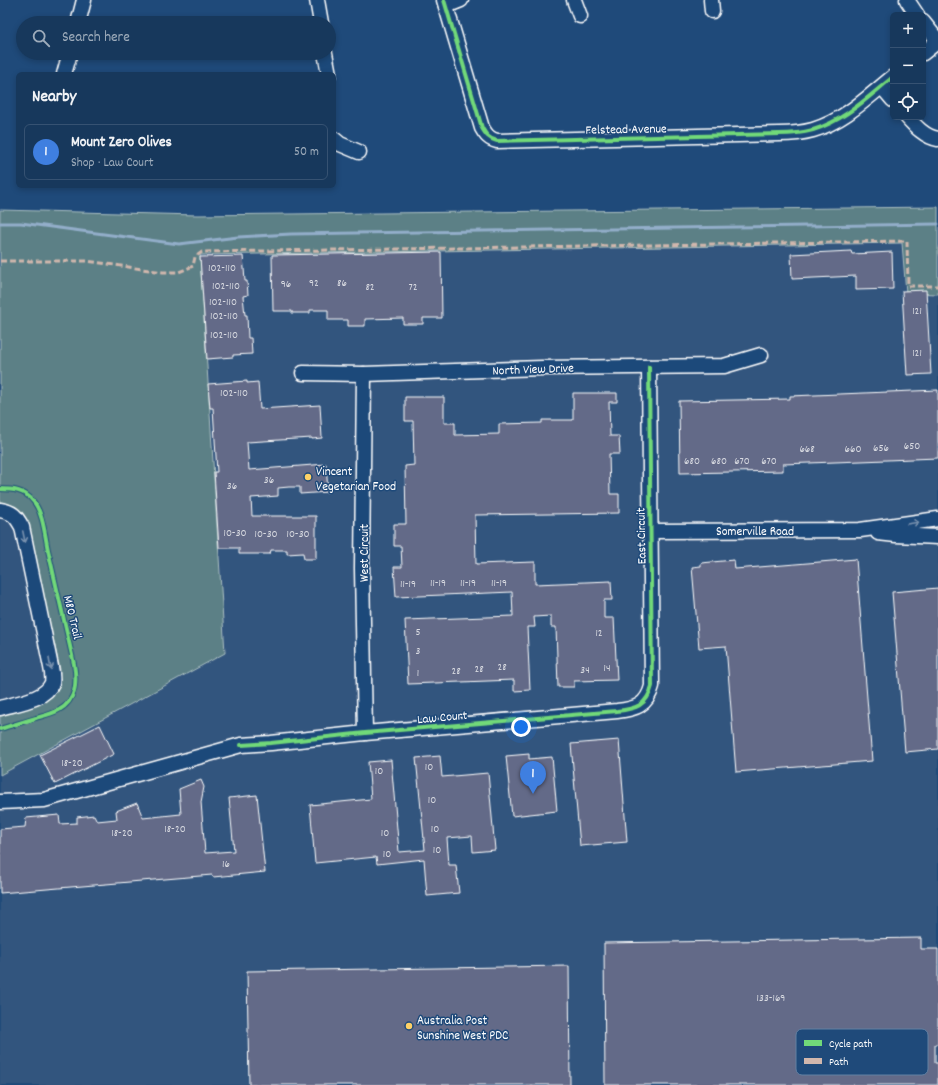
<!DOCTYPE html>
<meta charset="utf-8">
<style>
:root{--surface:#17385c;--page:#244365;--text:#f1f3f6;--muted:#9eacbb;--line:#365272;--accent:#8bbbb9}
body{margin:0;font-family:Dekko,sans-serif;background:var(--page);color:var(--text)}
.controls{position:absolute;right:12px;top:12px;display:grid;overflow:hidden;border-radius:6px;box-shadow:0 2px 6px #0003}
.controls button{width:36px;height:36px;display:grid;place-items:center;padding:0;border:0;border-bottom:1px solid var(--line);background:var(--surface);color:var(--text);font:20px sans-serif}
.you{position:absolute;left:521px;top:727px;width:14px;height:14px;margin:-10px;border:3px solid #fff;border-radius:50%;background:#1a73e8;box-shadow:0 0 0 6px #1a73e833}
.badge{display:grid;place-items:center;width:26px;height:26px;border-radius:50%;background:var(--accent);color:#fff;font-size:13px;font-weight:700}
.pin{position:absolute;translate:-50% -33px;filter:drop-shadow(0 1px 2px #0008)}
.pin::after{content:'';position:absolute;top:21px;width:14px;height:12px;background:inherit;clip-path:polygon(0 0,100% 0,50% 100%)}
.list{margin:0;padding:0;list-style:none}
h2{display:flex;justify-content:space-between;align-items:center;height:52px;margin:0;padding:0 16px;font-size:17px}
h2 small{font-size:13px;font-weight:400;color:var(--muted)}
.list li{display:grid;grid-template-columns:26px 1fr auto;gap:12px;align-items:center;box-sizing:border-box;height:56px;margin:0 8px 8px;padding:0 8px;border:1px solid var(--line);border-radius:6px}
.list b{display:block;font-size:15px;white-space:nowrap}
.list p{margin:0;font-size:13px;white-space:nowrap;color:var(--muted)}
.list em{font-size:13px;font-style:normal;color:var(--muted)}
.icon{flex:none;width:22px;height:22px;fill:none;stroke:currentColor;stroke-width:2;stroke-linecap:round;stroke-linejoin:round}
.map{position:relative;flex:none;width:938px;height:1085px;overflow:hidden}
.search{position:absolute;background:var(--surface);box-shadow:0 2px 6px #0003;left:16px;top:16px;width:320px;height:44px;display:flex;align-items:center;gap:10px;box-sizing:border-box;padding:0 14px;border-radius:22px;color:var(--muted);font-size:15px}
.panel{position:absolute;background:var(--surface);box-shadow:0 2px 6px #0003;left:16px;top:72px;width:320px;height:116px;border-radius:6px}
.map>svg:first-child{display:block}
.built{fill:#33547e}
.green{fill:#5b8086;stroke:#adc0c2}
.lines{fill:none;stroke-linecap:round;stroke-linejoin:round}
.stream{stroke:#93aeca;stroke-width:3}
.building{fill:#636b88;stroke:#fff}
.minor-casing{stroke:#fff;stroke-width:17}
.minor{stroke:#1f4a7a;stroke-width:14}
.quiet{stroke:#d1b7ad;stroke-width:3;stroke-dasharray:6 3;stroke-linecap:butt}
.cycleway-casing{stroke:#1f4a7a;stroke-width:6}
.cycleway{stroke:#71d979;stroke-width:4}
.oneway{stroke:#7992af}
.poi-dot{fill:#ffd166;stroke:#1f4a7a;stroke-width:1.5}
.labels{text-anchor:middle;stroke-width:3;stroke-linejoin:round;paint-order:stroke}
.number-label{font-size:11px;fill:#d8dae1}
.street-label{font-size:13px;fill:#fff;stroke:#1f4a7a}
.poi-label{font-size:13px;fill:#fff;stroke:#1f4a7a;text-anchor:start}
.key{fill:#1f4a7a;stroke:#6280a2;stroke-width:1}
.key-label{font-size:11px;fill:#fff}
</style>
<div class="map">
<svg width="938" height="1085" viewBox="0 0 938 1085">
<rect width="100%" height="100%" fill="#1f4a7a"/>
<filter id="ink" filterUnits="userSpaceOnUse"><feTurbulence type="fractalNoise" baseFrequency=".025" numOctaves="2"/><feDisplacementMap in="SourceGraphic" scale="8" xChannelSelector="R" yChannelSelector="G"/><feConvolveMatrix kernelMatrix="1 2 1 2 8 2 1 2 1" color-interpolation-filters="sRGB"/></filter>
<g filter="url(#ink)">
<g class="built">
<polygon points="902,243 906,293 938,294 938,1085 0,1085 0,775 225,653 199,255"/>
<polygon points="0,502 10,504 17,508 23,515 27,525 60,669 59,681 0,714"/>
</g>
<path class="green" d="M938 207V294L906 293 902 243 200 255 225 653 0 775V714L59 681 60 669 27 525C22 511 16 504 0 502V210L197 215Z"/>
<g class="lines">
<polyline class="stream" points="0,223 21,223 179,244 238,237 291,234 938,224"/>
</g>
<g class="building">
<polygon points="851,251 852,254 892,252 893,289 856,290 856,276 792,279 791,254"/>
<polygon points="441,252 442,318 423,318 423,324 403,324 403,318 365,319 365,326 348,326 348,320 328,320 328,310 310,310 310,313 292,313 292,311 273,311 272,255"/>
<polygon points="243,256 245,281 247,281 248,295 243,296 245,315 247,315 248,338 251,338 252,354 233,355 233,357 207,359 200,257"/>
<polygon points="926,290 931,374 907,375 902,291"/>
<polygon points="247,381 247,383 258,382 260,409 320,405 322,438 312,439 312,438 247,442 249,470 326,464 328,492 300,494 300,487 289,487 278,488 278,496 251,498 252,516 316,516 316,559 304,559 303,553 287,554 287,550 271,550 270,554 239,554 239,548 219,548 214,472 217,472 213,408 210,408 208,384"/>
<polygon points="938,390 938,458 783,464 783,471 680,473 679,401 790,399 790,396"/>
<polygon points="573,393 617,393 617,402 609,402 610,436 619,436 620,454 609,454 610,494 619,494 619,513 475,515 476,564 535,562 535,584 611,581 612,600 604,600 604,618 614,618 617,680 574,681 574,687 558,687 556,627 551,627 551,616 534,617 535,627 527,627 530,690 514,691 514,680 408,684 405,620 513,616 512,592 396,597 394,567 402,567 401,546 394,546 394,524 406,524 405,466 414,465 413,421 405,421 405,397 444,397 444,423 455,423 455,435 499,434 499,424 542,423 542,420 573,420"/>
<polygon points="856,559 872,761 736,772 726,646 699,648 692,567 701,566 701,563 734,560 735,569"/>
<polygon points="938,588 938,749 905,752 892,592"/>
<polygon points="100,725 114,754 55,784 40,755"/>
<polygon points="619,740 627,842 580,846 571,744"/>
<polygon points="529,754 529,759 552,757 557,811 512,816 506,756"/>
<polygon points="440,756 442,777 488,773 495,850 473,852 472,836 447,838 449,865 456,865 459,893 427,896 424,859 377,864 376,857 315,863 310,805 371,799 368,762 391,760 399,852 425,850 416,758"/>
<polygon points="201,780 204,787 201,802 205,853 234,851 229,798 257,795 265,872 213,877 212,875 0,893 0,829 25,827 26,818 59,815 60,824 77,823 77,817 94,815 97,821 117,819 116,811 137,803 143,818 181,814 179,789"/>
<polygon points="921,938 921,949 938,949 938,1044 935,1044 935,1063 938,1063 938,1085 605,1085 604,943"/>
<polygon points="569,966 570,1085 249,1085 247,971"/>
</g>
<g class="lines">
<g class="minor-casing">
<g id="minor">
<polyline points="317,0 321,23"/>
<path d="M444 0 482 128C486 135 489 139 497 141L779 134C790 134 802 133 813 130 844 121 868 97 893 77"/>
<polyline points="574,0 580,16"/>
<polyline points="711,0 712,11"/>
<polyline points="907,0 917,15"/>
<polyline points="446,6 461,0"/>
<polyline points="923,22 938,41"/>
<polyline points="78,23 84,0"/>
<polyline points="325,53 329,74"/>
<polyline points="923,53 938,41"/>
<polyline points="64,74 70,53"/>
<polyline points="882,87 893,100"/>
<path d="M907 117C915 126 925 137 938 139"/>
<polyline points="334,139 340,144 359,152"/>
<polyline points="303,373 364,374 542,368 724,366 761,355"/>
<polyline points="364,374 362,568 365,733"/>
<path d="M0 510C13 512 16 516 22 527L51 667C52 672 53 678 52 683 45 700 17 703 0 708"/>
<polyline points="650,531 860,530 938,519"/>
<polyline points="878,533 896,535 938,537"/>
<path d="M0 802 44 800 241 745 271 743 365 733 617 711C635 709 647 706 652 686L649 367"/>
</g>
</g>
<use href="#minor" class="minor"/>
<polyline class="quiet" points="0,261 87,261 163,272 179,272 193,266 195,257 202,252 907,241 908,286 938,286"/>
<g class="cycleway-casing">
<g id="cycleway">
<path d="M444 0 482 128C486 135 489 139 497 141L779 134C790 134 802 133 813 130 844 121 868 97 893 77"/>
<path d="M0 489C12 489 25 490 33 501 43 512 45 536 48 550 57 588 65 626 74 664 77 681 77 700 59 710 52 714 43 716 36 718 24 722 12 725 0 729"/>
<path d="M241 745 271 743 365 733 617 711C635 709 647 706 652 686L649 367"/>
</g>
</g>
<use href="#cycleway" class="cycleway"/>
</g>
<defs><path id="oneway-shaft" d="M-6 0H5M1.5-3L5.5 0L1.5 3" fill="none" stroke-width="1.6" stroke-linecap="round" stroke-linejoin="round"/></defs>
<g class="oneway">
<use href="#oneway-shaft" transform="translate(913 523) rotate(-9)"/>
<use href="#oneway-shaft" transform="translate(24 537) rotate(78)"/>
<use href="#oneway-shaft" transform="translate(50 664) rotate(80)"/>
</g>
</g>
<g class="poi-dot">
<circle cx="308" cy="477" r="4"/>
<circle cx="409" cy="1026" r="4"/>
</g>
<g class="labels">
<g class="number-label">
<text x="222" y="271">102-110</text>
<text x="314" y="286">92</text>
<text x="342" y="286">86</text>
<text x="286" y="287">96</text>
<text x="226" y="289">102-110</text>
<text x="370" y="290">82</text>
<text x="413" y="290">72</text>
<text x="223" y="305">102-110</text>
<text x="917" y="314">121</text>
<text x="224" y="319">102-110</text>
<text x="224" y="338">102-110</text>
<text x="917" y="356">121</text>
<text x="234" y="396">102-110</text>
<text x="912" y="449">650</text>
<text x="881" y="451">656</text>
<text x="807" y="452">668</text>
<text x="853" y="452">660</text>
<text x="692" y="464">680</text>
<text x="719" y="464">680</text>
<text x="742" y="464">670</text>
<text x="769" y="464">670</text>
<text x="269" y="483">36</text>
<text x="232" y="489">36</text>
<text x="235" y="536">10-30</text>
<text x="266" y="537">10-30</text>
<text x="298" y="537">10-30</text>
<text x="438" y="586">11-19</text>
<text x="468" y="586">11-19</text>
<text x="499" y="586">11-19</text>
<text x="408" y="587">11-19</text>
<text x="418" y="635">5</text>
<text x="599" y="636">12</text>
<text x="418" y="654">3</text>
<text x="502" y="670">28</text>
<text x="607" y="671">14</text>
<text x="479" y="672">28</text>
<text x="585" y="673">34</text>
<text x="456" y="674">28</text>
<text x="418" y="676">1</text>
<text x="72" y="766">18-20</text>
<text x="429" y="770">10</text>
<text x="379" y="774">10</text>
<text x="432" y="803">10</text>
<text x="175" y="832">18-20</text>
<text x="435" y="832">10</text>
<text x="122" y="836">18-20</text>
<text x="385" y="836">10</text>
<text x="437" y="853">10</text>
<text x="387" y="857">10</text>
<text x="226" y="867">16</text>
<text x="771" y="1001">133-169</text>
</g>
<g class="street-label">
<text transform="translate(626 128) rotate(-1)" y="5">Felstead Avenue</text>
<text transform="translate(533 368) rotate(-2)" y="5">North View Drive</text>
<text x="755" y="535">Somerville Road</text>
<text transform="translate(640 536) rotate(-91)" y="5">East Circuit</text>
<text transform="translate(363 553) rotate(-90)" y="5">West Circuit</text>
<text transform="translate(74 617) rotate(77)" y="5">M80 Trail</text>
<text transform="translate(442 716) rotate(-5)" y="5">Law Court</text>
</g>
<g class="poi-label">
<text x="316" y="475">Vincent<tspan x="316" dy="15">Vegetarian Food</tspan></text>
<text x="417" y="1024">Australia Post<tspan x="417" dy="15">Sunshine West PDC</tspan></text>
</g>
</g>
<rect x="796" y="1029" width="132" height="46" rx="6" class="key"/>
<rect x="804" y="1040" width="18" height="6" fill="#71d979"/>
<rect x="804" y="1058" width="18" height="6" fill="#d1b7ad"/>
<g class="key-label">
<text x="829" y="1047">Cycle path</text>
<text x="829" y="1065">Path</text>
</g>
</svg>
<div class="controls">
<button>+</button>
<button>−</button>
<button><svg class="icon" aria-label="locate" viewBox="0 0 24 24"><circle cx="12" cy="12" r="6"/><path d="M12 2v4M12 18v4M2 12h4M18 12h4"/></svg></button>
</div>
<div class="you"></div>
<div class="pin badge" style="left:533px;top:794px;background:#3f7fe0">1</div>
<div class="search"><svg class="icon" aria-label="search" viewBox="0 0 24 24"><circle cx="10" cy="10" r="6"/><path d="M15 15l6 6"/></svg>Search here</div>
<section class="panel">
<h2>Nearby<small></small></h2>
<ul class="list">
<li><span class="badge" style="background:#3f7fe0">1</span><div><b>Mount Zero Olives</b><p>Shop · Law Court</p></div><em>50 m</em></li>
</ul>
</section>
</div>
